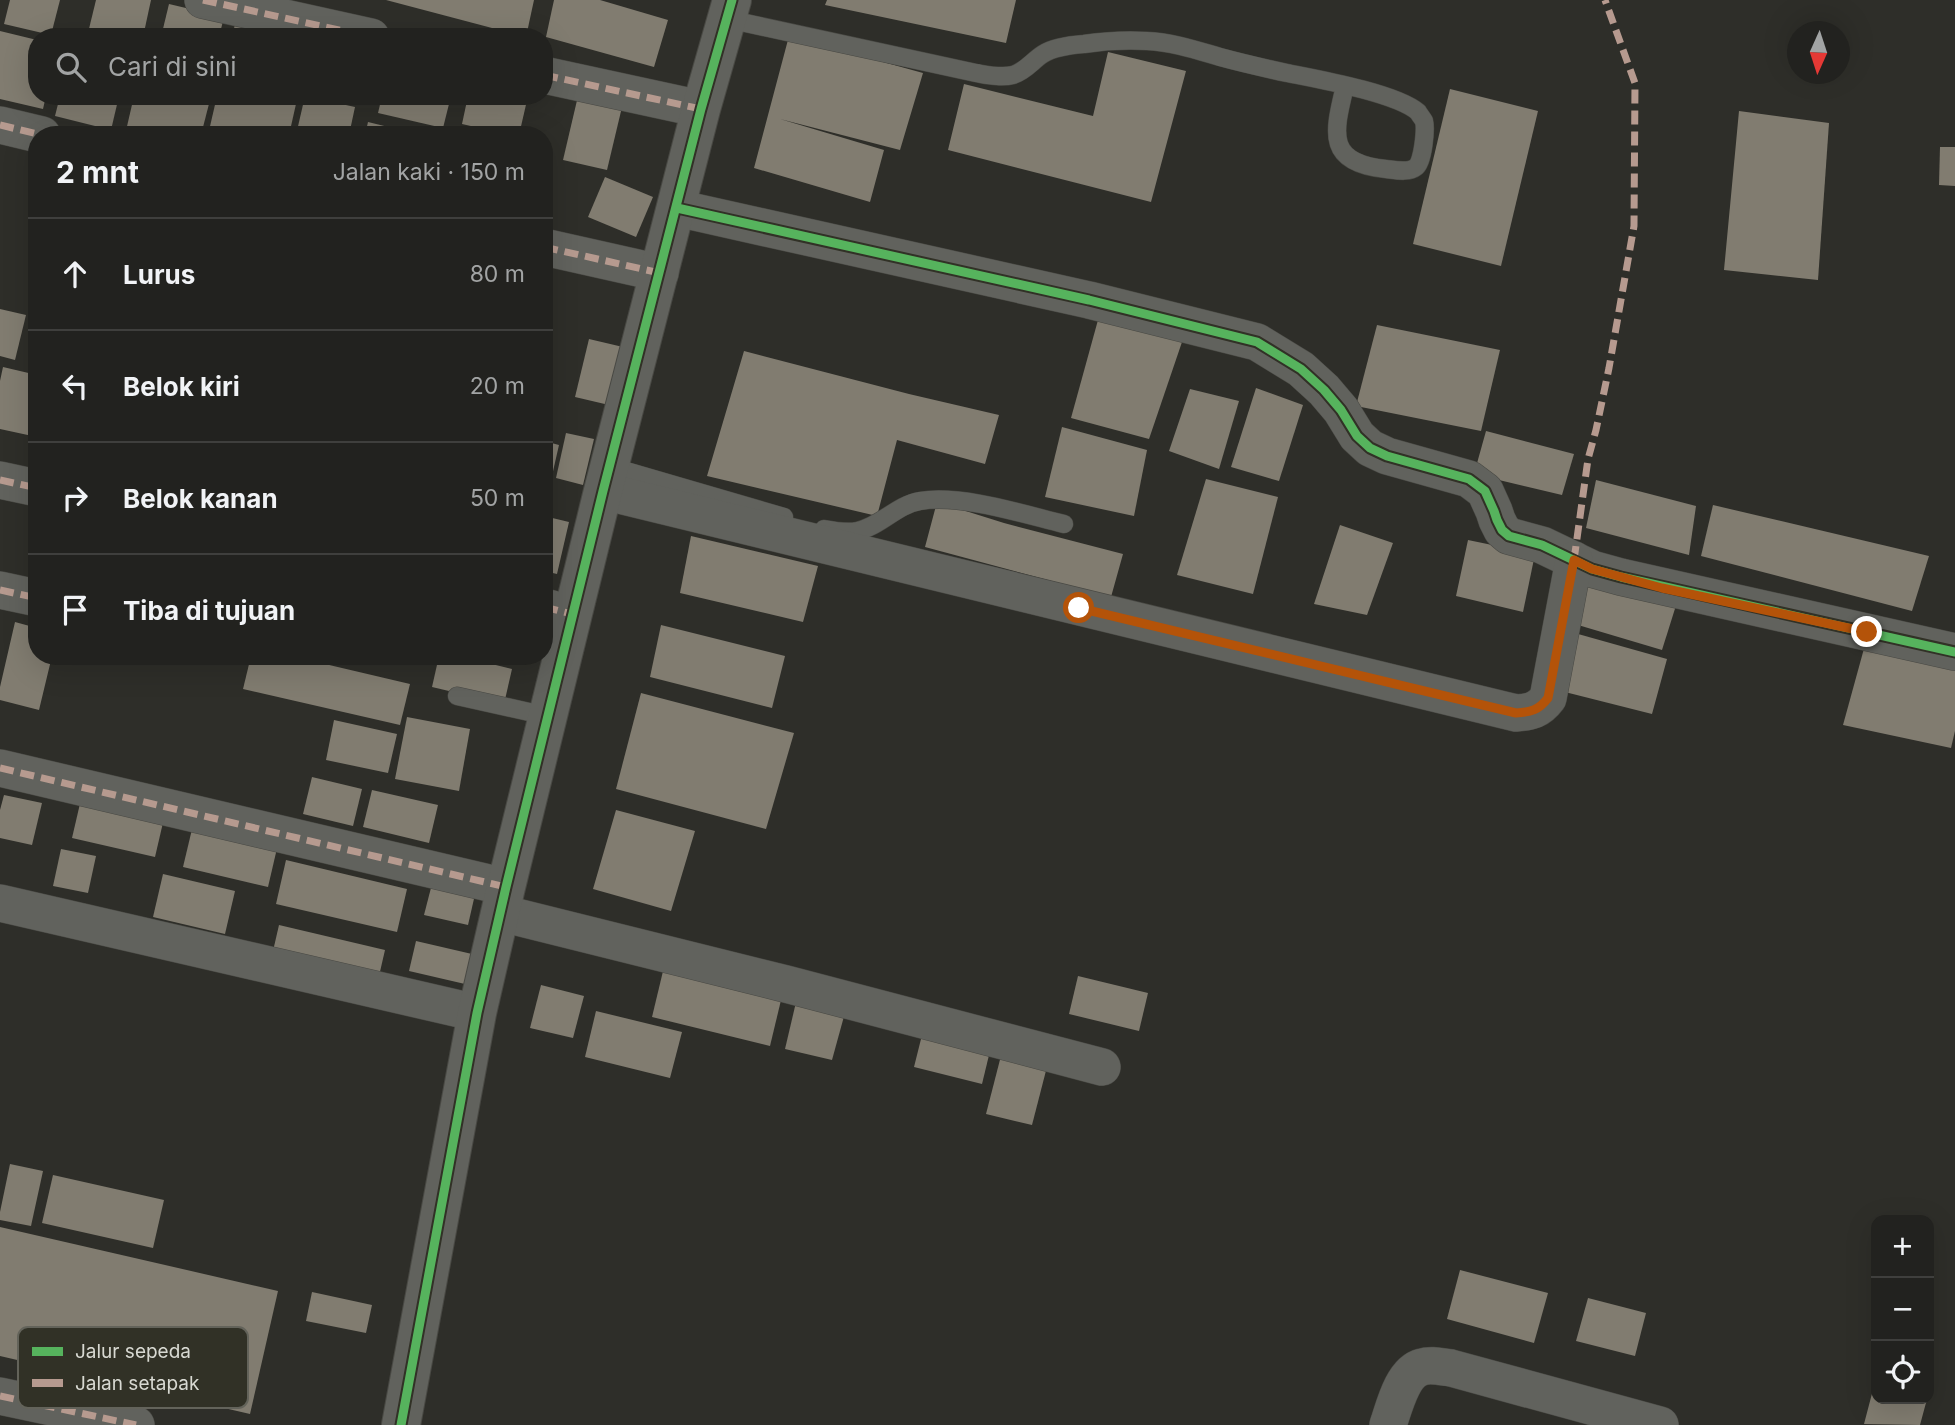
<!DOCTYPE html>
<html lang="id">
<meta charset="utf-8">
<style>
:root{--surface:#22221f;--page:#2e2f2c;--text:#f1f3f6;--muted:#a2a4a4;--line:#3f3f3d}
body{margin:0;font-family:Inter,sans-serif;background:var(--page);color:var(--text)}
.controls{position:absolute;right:21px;bottom:21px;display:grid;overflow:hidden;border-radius:14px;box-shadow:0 7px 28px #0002}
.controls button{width:63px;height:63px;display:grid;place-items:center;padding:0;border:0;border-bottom:2px solid var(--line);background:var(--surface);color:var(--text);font:35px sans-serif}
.compass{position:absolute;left:1787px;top:21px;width:63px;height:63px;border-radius:50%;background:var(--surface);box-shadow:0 7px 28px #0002;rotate:183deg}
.stop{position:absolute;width:21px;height:21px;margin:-16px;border:5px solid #b45309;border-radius:50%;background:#fff}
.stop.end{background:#b45309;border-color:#fff;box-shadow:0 2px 7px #0008}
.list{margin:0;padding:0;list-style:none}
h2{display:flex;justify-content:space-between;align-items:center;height:91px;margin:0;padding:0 28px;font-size:30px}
h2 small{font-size:23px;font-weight:400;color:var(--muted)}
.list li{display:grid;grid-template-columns:46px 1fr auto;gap:21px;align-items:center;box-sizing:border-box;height:112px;padding:0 28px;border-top:2px solid var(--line)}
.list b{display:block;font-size:26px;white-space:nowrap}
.list em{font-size:23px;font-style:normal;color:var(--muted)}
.icon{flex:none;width:38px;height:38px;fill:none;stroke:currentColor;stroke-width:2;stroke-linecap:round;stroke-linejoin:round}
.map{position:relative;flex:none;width:1955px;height:1425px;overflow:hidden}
.search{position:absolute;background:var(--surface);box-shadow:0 7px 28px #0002;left:28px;top:28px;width:525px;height:77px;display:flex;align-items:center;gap:18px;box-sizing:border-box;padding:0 24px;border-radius:28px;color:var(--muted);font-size:26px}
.panel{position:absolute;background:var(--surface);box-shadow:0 7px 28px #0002;left:28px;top:126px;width:525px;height:539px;border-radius:28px}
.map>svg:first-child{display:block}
.building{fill:#817c70}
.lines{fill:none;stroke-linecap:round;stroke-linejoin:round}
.lane-casing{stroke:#494944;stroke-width:19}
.street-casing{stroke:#494944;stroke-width:38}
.secondary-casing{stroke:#494944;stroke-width:40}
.lane{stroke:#61625d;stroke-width:18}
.street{stroke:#61625d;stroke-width:37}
.secondary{stroke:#61625d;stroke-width:38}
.quiet{stroke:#b69a8f;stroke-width:7;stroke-dasharray:14 7;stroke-linecap:butt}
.cycleway-casing{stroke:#313126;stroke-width:13}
.cycleway{stroke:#56b35d;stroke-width:9}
.route{stroke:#b45309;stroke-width:9}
.key{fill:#313126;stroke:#63635a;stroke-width:2}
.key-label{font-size:19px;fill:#d8d9d2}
</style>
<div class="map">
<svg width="1955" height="1425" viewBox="0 0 1955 1425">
<rect width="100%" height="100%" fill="#2e2e29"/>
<g class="building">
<polygon points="10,0 60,0 51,35 4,24"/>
<polygon points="96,0 151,0 143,37 87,37"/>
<polygon points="386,0 534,0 526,37"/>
<polygon points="554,0 600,0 668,20 654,67 546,37"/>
<polygon points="827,0 1016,0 1006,43 825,5"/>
<polygon points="169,4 224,17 219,37 161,37"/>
<polygon points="237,16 311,37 232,37"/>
<polygon points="0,31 37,40 37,96 46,96 43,109 0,99"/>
<polygon points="789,36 923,73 900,150 780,119 884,150 870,202 754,168"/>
<polygon points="1108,52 1186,71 1151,202 948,150 964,84 1093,116"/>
<polygon points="1450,89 1538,111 1501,266 1413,244"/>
<polygon points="60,96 119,96 111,130 55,116"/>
<polygon points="134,96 211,96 201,135 125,135"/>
<polygon points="217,96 261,96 296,104 289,135 208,135"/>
<polygon points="305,96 355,107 349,135 296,135"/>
<polygon points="382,96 451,96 443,128 378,113"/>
<polygon points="468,96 528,96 519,135 510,135 462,124"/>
<polygon points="578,96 622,107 607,170 563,160"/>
<polygon points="1739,111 1829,123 1818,280 1724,270"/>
<polygon points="368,122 417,134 417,135 365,135"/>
<polygon points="1940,147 1955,147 1955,186 1939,185"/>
<polygon points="605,177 653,197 636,237 588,217"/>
<polygon points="0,309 26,315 15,360 0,356"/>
<polygon points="1098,320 1182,342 1149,439 1071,418"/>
<polygon points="1377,325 1500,350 1481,431 1356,406"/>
<polygon points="36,334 37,334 37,358 31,356"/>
<polygon points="589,339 623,347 609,405 575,397"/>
<polygon points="744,351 909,394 999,415 985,464 897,440 877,516 707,476"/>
<polygon points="3,367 37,375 37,437 0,429 0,381"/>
<polygon points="1256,388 1303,405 1279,481 1231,467"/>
<polygon points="1190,389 1239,401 1219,469 1169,451"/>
<polygon points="1062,427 1147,450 1134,516 1045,497"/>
<polygon points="1486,431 1574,454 1562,495 1474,474"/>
<polygon points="566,433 594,439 583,485 556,478"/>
<polygon points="544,441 559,445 551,480 544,479"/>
<polygon points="1206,479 1278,497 1253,594 1177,575"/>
<polygon points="1596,480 1696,506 1689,555 1586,528"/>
<polygon points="937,502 1004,523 1123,554 1111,597 925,547"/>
<polygon points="1713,505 1929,556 1912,611 1701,556"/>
<polygon points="544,516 569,522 557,574 544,571"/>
<polygon points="1340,525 1393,543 1367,615 1314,604"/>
<polygon points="691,536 818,566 803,622 680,593"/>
<polygon points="1468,540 1535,554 1523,612 1456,596"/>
<polygon points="1591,573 1679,596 1662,650 1578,625"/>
<polygon points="15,622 37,628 37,656 52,656 39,710 0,700 0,687"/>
<polygon points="661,625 785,656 772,708 650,677"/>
<polygon points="1571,632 1667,659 1652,714 1557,690"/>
<polygon points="1868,634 1955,656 1955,731 1951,748 1843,725"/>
<polygon points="251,656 291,656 410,684 400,725 243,689"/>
<polygon points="439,656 459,656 512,669 504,704 432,687"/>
<polygon points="489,656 524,656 522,665"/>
<polygon points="641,693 794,733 766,829 616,789"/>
<polygon points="407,717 470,729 459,791 395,779"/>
<polygon points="334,720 397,734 388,773 326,760"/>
<polygon points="312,777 362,789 353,826 303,814"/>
<polygon points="372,790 438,805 429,843 363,827"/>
<polygon points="4,795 42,803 32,845 0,838 0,810"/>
<polygon points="82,795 165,814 155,857 72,838"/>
<polygon points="616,810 695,831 671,911 593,889"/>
<polygon points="193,825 278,844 268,887 183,867"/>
<polygon points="61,849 96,856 88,893 53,886"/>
<polygon points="286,860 407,889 397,932 276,904"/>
<polygon points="163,874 235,891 225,934 153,917"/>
<polygon points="433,880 476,890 468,925 424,915"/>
<polygon points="279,925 385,950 376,989 270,964"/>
<polygon points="416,941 472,954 465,984 409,971"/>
<polygon points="664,967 782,996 770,1046 652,1017"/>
<polygon points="1078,976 1148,993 1139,1031 1069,1014"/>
<polygon points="541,985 584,996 573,1038 530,1028"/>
<polygon points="797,998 846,1009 832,1060 785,1049"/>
<polygon points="596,1011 682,1032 670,1078 585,1057"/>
<polygon points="922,1035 990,1051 982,1084 914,1067"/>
<polygon points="1003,1048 1049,1059 1032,1125 986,1114"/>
<polygon points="10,1164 43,1171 31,1226 0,1220 0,1212"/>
<polygon points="53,1175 164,1200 153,1248 42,1223"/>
<polygon points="0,1227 278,1291 250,1414 0,1356"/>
<polygon points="1460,1270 1548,1293 1534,1343 1447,1319"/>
<polygon points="312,1292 372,1305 366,1333 306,1321"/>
<polygon points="1588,1298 1646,1313 1635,1356 1576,1341"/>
<polygon points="1875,1382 1876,1399 1927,1399 1920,1425 1864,1424"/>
</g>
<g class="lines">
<g class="lane-casing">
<g id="lane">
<path d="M727 19 976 73C988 75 1001 78 1013 75 1026 71 1032 61 1043 54 1054 47 1071 45 1084 44 1104 41 1127 40 1147 41 1172 42 1196 50 1220 57 1242 63 1264 68 1287 73 1317 79 1396 93 1418 112 1419 114 1423 119 1424 121 1426 129 1423 162 1416 167 1409 173 1395 170 1386 169 1325 163 1334 132 1345 86"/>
<polyline points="609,466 784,517"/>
<path d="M824 529C835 531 846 533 857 531 880 527 896 505 920 501 961 494 1023 514 1064 524"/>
<polyline points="457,696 547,716"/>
</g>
</g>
<g class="street-casing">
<g id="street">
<polyline points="203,0 371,37"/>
<polyline points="544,75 701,109"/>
<polyline points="0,125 42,135"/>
<polyline points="677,208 1089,300 1257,342 1301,369 1324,390 1341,410 1357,436 1370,448 1387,456 1469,479 1485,491 1494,511 1497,520 1502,530 1509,536 1542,545 1592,569 1621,577 1955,652"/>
<polyline points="544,247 660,273"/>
<polyline points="0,480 37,488"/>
<path d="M603 491 1516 713C1531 712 1539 710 1548 698L1574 560"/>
<polyline points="0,590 37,598"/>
<polyline points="544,607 572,614"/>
<polyline points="0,768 506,887"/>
<polyline points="0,903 477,1013"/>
<polyline points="501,913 786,984 1102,1067"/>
<polyline points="0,1396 136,1425"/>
<path d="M1388 1425C1394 1408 1402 1372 1422 1367 1431 1364 1442 1367 1451 1368L1660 1425"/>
</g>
</g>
<g class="secondary-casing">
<polyline id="secondary" points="401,1425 477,1013 506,887 603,491 701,109 732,0"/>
</g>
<use href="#lane" class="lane"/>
<use href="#street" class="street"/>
<use href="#secondary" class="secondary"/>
<g class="quiet">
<polyline points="203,0 371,37"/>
<polyline points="544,75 701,109"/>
<polyline points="0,125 42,135"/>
<polyline points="544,247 660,273"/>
<polyline points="0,480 37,488"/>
<polyline points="1574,560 1588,459 1596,430 1609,368 1634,226 1635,83 1605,0"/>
<polyline points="0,590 37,598"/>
<polyline points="544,607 572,614"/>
<polyline points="0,768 506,887"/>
<polyline points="0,1396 136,1425"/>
</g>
<g class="cycleway-casing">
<g id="cycleway">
<polyline points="677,208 1089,300 1257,342 1301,369 1324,390 1341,410 1357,436 1370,448 1387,456 1469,479 1485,491 1494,511 1497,520 1502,530 1509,536 1542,545 1592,569 1621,577 1955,652"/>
<polyline points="401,1425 477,1013 506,887 603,491 701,109 732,0"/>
</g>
</g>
<use href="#cycleway" class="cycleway"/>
</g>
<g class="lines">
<path class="route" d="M1079 608 1516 713C1531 712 1539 710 1548 698L1574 560 1592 569 1662 588 1867 632"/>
</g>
<rect x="18" y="1327" width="230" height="81" rx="10" class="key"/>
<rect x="32" y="1347" width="31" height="9" fill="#56b35d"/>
<rect x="32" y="1379" width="31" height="8" fill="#b69a8f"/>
<g class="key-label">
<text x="75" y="1358">Jalur sepeda</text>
<text x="75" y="1390">Jalan setapak</text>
</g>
</svg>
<div class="controls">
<button>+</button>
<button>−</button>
<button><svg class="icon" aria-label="locate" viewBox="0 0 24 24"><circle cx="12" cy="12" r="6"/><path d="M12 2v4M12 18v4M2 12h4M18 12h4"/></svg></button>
</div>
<svg class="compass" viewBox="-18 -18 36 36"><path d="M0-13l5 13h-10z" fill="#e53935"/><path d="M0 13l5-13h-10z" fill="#a2a4a4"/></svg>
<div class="stop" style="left:1079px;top:608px"></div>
<div class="stop end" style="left:1867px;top:632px"></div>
<div class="search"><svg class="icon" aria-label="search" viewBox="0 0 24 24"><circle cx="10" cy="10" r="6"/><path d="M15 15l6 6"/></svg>Cari di sini</div>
<section class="panel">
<h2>2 mnt<small>Jalan kaki · 150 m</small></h2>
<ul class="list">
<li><svg class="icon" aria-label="ahead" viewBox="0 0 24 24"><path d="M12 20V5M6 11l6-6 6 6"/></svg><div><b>Lurus</b></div><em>80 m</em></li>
<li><svg class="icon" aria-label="left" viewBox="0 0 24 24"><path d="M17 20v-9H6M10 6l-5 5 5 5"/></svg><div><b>Belok kiri</b></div><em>20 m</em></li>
<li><svg class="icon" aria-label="right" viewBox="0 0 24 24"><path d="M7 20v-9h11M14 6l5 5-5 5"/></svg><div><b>Belok kanan</b></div><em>50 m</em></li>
<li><svg class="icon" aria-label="arrive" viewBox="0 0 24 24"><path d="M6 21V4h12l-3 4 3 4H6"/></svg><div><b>Tiba di tujuan</b></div></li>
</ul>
</section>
</div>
